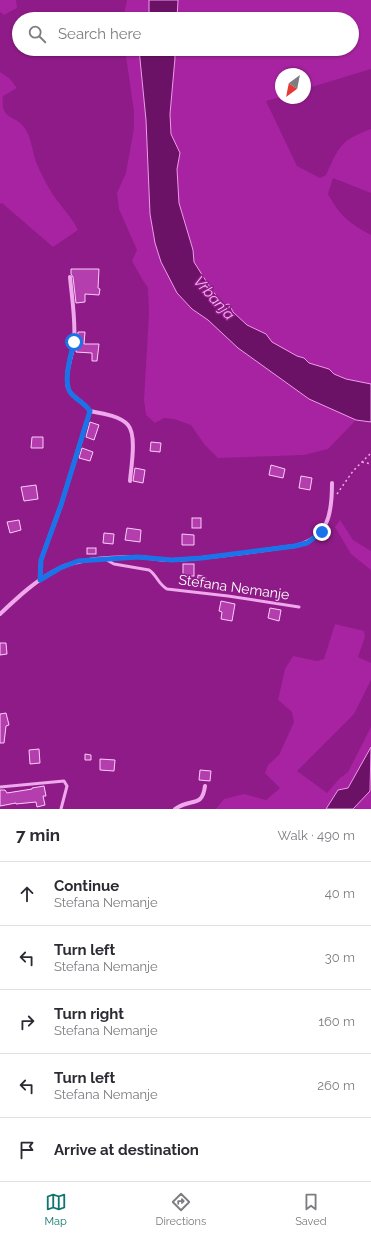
<!DOCTYPE html>
<meta charset="utf-8">
<style>
:root{--surface:#fff;--page:#f7f7f7;--text:#2b2b33;--muted:#7c7c81;--line:#e1e1e2;--accent:#0f766e}
body{margin:0;font-family:Raleway,sans-serif;background:var(--page);color:var(--text)}
.compass{position:absolute;left:275px;top:68px;width:36px;height:36px;border-radius:50%;background:var(--surface);box-shadow:0 1px 3px #0004;rotate:212deg}
.stop{position:absolute;width:12px;height:12px;margin:-9px;border:3px solid #1a73e8;border-radius:50%;background:#fff}
.stop.end{background:#1a73e8;border-color:#fff;box-shadow:0 1px 4px #0008}
.list{margin:0;padding:0;list-style:none}
h2{display:flex;justify-content:space-between;align-items:center;height:52px;margin:0;padding:0 16px;font-size:17px}
h2 small{font-size:13px;font-weight:400;color:var(--muted)}
.list li{display:grid;grid-template-columns:26px 1fr auto;gap:12px;align-items:center;box-sizing:border-box;height:64px;padding:0 16px;border-top:1px solid var(--line)}
.list b{display:block;font-size:15px;white-space:nowrap}
.list p{margin:0;font-size:13px;white-space:nowrap;color:var(--muted)}
.list em{font-size:13px;font-style:normal;color:var(--muted)}
.icon{flex:none;width:22px;height:22px;fill:none;stroke:currentColor;stroke-width:2;stroke-linecap:round;stroke-linejoin:round}
.map{position:relative;flex:none;width:371px;height:809px;overflow:hidden}
.search{position:absolute;background:var(--surface);box-shadow:0 1px 3px #0004;left:12px;right:12px;top:12px;height:44px;display:flex;align-items:center;gap:10px;box-sizing:border-box;padding:0 14px;border-radius:22px;color:var(--muted);font-size:15px}
.sheet{height:372px;background:var(--surface)}
nav{display:flex;justify-content:space-around;align-items:center;box-sizing:border-box;height:56px;border-top:1px solid var(--line);background:var(--surface);font-size:11px;color:var(--muted)}
nav a{display:grid;justify-items:center;gap:2px}
nav .on{color:var(--accent)}
.map>svg:first-child{display:block}
.green{fill:#a723a1}
.water{fill:#6c1266;stroke:#f09bed}
.building{fill:#b43eae;stroke:#facef8}
.lines{fill:none;stroke-linecap:round;stroke-linejoin:round}
.path{stroke:#eea8eb;stroke-width:1.5;stroke-dasharray:2 3;stroke-linecap:butt}
.lane{stroke:#eea8eb;stroke-width:3}
.street{stroke:#eea8eb;stroke-width:4}
.route{stroke:#1a73e8;stroke-width:5}
.labels{text-anchor:middle;stroke-width:3;stroke-linejoin:round;paint-order:stroke}
.street-label{font-size:14px;fill:#fff;stroke:#8e1b87}
.water-label{font-size:15px;font-style:italic;fill:#f5b4f2;stroke:#8e1b87}
</style>
<div class="map">
<svg width="371" height="809" viewBox="0 0 371 809">
<rect width="100%" height="100%" fill="#8e1b87"/>
<g class="green">
<polygon points="0,0 16,0 17,8 4,15 0,12"/>
<polygon points="127,0 149,0 149,13 146,19 123,19"/>
<path d="M178 0H371V69L305 89V74H281V97L266 101 297 166 320 178 326 175C339 147 340 140 371 129V193L333 178 328 194C340 216 349 223 371 235V384L346 379 334 374 329 369 308 363 304 358 297 356 272 342 266 334 247 325 233 312 229 304 224 305 211 289 194 262 193 250 179 203 177 169 180 153 171 134 170 114 175 58 174 49H352V19H177Z"/>
<polygon points="125,49 139,49 146,120 150,214 155,243 161,262 177,293 192,309 208,320 238,348 309,399 356,420 328,449 304,455 218,458 204,444 191,425 174,419 164,418 155,423 146,415 144,400 149,313 148,288 142,279 132,261 137,250 119,209 117,193 126,173 134,128 134,112"/>
<path d="M0 72 10 79 17 88 3 96C0 122 16 113 26 130 31 138 33 153 36 162 40 172 45 181 50 190 58 204 71 215 78 230L53 247 2 203 0 204Z"/>
<polygon points="340,520 353,540 371,551 371,570 351,554 335,527"/>
<polygon points="335,624 364,631 365,637 358,657 371,663 371,680 354,714 297,771 327,793 340,778 348,772 371,727 371,747 348,788 338,790 326,809 216,809 224,799 244,794 266,800 280,788 265,773 268,765 279,755 294,722 292,712 278,700 285,669 293,656 317,661 324,659"/>
<polygon points="371,789 371,809 353,809"/>
</g>
<g class="water">
<polygon points="149,0 178,0 177,19 146,19 149,13"/>
<polygon points="139,49 174,49 175,58 170,114 171,134 180,153 177,169 179,203 193,250 194,262 211,289 224,305 229,304 233,312 247,325 266,334 272,342 297,356 304,358 309,363 329,369 334,374 346,379 371,384 371,422 356,420 309,399 238,348 208,320 192,309 177,293 161,262 155,243 150,214 146,120"/>
<polygon points="371,747 370,791 353,809 326,809 338,790 348,788"/>
</g>
<g class="building">
<polygon points="71,269 99,269 98,288 100,289 99,295 85,294 85,302 76,303 73,277 71,274"/>
<polygon points="78,332 85,332 84,344 99,344 97,361 92,361 92,353 76,352"/>
<polygon points="90,422 99,425 94,440 86,437"/>
<polygon points="32,437 43,437 43,448 31,448"/>
<polygon points="151,442 161,443 160,452 150,451"/>
<polygon points="82,448 93,452 90,461 79,458"/>
<polygon points="271,465 285,469 283,478 269,475"/>
<polygon points="135,468 145,470 143,483 133,481"/>
<polygon points="301,476 312,478 310,490 299,488"/>
<polygon points="36,485 38,499 24,501 21,487"/>
<rect x="192" y="518" width="9" height="10"/>
<polygon points="19,520 21,530 10,533 7,522"/>
<polygon points="127,528 141,530 140,542 125,540"/>
<polygon points="104,533 114,534 113,544 103,543"/>
<polygon points="182,534 194,535 194,545 182,545"/>
<rect x="87" y="548" width="9" height="6"/>
<rect x="183" y="564" width="11" height="12"/>
<polygon points="198,575 206,577 205,586 197,585"/>
<polygon points="221,601 235,604 232,621 221,619 222,612 219,611"/>
<polygon points="270,608 281,610 279,621 268,618"/>
<polygon points="0,643 6,643 7,654 0,655"/>
<polygon points="6,713 9,725 6,726 4,743 0,743 0,714"/>
<polygon points="39,749 40,763 30,764 29,750"/>
<polygon points="85,754 91,755 91,760 85,760"/>
<polygon points="100,759 115,760 114,771 100,770"/>
<polygon points="200,770 211,771 210,781 199,780"/>
<polygon points="44,786 46,796 43,796 45,805 37,807 36,802 16,804 16,803 0,806 0,790 5,790 7,793 32,789 32,788"/>
</g>
<g class="lines">
<g class="path">
<polyline points="362,462 371,464"/>
<polyline points="337,494 353,471 371,453"/>
</g>
<g class="lane">
<path d="M105 559 114 564 149 570C157 575 158 584 167 589L228 596 299 607"/>
<polyline points="0,787 64,781 67,786 61,809"/>
</g>
<g class="street">
<path d="M90 411C101 413 121 416 128 425 137 435 131 468 130 481"/>
<path d="M40 580 41 560 61 505 90 411C84 402 74 398 70 392 62 380 72 356 74 343 76 322 72 299 70 277"/>
<path d="M0 614C18 597 37 579 60 568 80 558 115 557 138 557 150 557 162 561 174 560 215 558 255 551 295 546 329 537 332 514 332 483"/>
<path d="M175 809C191 797 202 809 205 786"/>
</g>
</g>
<g class="lines">
<path class="route" d="M74 342C71 354 63 381 70 392 73 398 84 402 90 411L61 505 41 560 40 580 60 568 78 561 138 557 172 560 202 558 295 546 307 543 322 532"/>
</g>
<g class="labels">
<g class="street-label">
<text transform="translate(234 587) rotate(8)" y="5">Stefana Nemanje</text>
</g>
<g class="water-label">
<text transform="translate(214 298) rotate(48)" y="5">Vrbanja</text>
</g>
</g>
</svg>
<svg class="compass" viewBox="-18 -18 36 36"><path d="M0-13l5 13h-10z" fill="#e53935"/><path d="M0 13l5-13h-10z" fill="#7c7c81"/></svg>
<div class="stop" style="left:74px;top:342px"></div>
<div class="stop end" style="left:322px;top:532px"></div>
<div class="search"><svg class="icon" aria-label="search" viewBox="0 0 24 24"><circle cx="10" cy="10" r="6"/><path d="M15 15l6 6"/></svg>Search here</div>
</div>
<section class="sheet">
<h2>7 min<small>Walk · 490 m</small></h2>
<ul class="list">
<li><svg class="icon" aria-label="ahead" viewBox="0 0 24 24"><path d="M12 20V5M6 11l6-6 6 6"/></svg><div><b>Continue</b><p>Stefana Nemanje</p></div><em>40 m</em></li>
<li><svg class="icon" aria-label="left" viewBox="0 0 24 24"><path d="M17 20v-9H6M10 6l-5 5 5 5"/></svg><div><b>Turn left</b><p>Stefana Nemanje</p></div><em>30 m</em></li>
<li><svg class="icon" aria-label="right" viewBox="0 0 24 24"><path d="M7 20v-9h11M14 6l5 5-5 5"/></svg><div><b>Turn right</b><p>Stefana Nemanje</p></div><em>160 m</em></li>
<li><svg class="icon" aria-label="left" viewBox="0 0 24 24"><path d="M17 20v-9H6M10 6l-5 5 5 5"/></svg><div><b>Turn left</b><p>Stefana Nemanje</p></div><em>260 m</em></li>
<li><svg class="icon" aria-label="arrive" viewBox="0 0 24 24"><path d="M6 21V4h12l-3 4 3 4H6"/></svg><div><b>Arrive at destination</b></div></li>
</ul>
</section>
<nav>
<a class="on"><svg class="icon" aria-label="map" viewBox="0 0 24 24"><path d="M3 6l6-2 6 2 6-2v14l-6 2-6-2-6 2zM9 4v14M15 6v14"/></svg>Map</a>
<a><svg class="icon" aria-label="directions" viewBox="0 0 24 24"><path d="M12 3l9 9-9 9-9-9zM9 14v-3h6M13 9l2 2-2 2"/></svg>Directions</a>
<a><svg class="icon" aria-label="saved" viewBox="0 0 24 24"><path d="M7 4h10v16l-5-4-5 4z"/></svg>Saved</a>
</nav>
